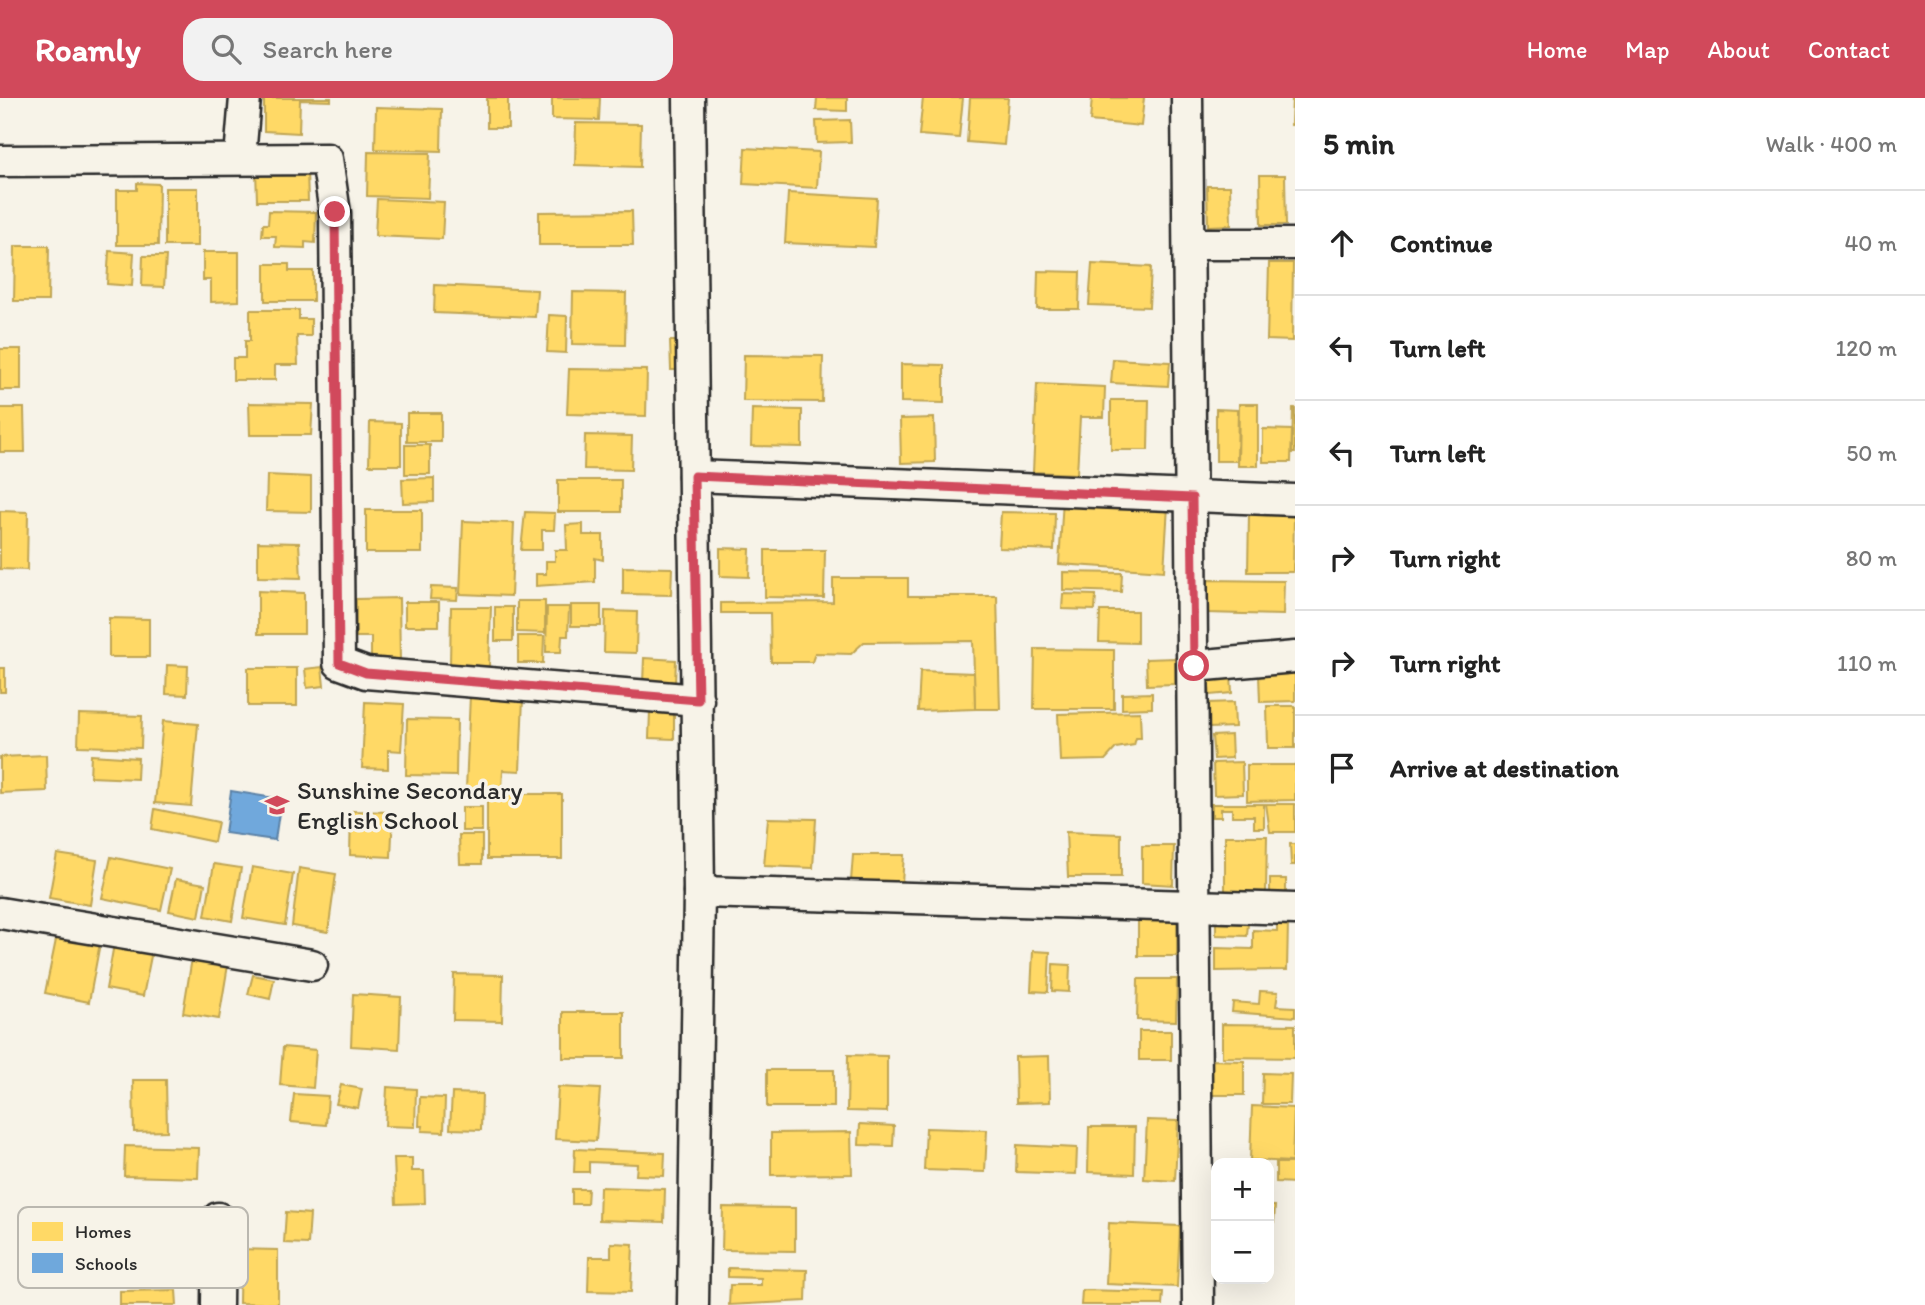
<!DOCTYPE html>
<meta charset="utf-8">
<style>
:root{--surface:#fff;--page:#f2f2f2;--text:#222;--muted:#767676;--line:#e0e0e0;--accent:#d1495b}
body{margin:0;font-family:Itim,sans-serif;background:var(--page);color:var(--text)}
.controls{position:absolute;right:21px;bottom:21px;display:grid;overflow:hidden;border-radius:14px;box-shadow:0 7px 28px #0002}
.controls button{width:63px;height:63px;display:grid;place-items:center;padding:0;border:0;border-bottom:2px solid var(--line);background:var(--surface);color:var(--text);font:35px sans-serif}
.stop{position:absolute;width:21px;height:21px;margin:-16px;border:5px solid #d1495b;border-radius:50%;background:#fff}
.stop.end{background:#d1495b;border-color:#fff;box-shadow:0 2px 7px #0008}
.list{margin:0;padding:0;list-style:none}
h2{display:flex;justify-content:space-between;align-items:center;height:91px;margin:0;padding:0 28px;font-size:30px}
h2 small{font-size:23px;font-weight:400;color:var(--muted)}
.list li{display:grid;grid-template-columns:46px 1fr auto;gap:21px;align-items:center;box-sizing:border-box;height:105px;padding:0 28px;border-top:2px solid var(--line)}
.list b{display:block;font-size:26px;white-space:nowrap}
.list em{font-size:23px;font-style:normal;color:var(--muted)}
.icon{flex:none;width:38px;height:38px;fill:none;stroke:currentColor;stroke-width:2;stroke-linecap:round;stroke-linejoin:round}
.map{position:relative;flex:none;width:1295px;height:1207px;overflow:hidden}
header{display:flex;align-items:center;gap:42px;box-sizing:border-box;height:98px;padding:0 35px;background:var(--accent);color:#fff}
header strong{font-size:33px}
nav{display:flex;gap:38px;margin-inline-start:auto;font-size:24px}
.search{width:490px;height:63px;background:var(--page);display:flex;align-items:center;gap:18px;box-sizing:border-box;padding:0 24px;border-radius:21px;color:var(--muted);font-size:26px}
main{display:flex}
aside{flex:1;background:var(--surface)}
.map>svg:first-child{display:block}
.homes{fill:#ffd966;stroke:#bfa554;stroke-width:2}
.schools{fill:#6fa8dc;stroke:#5b82a7;stroke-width:2}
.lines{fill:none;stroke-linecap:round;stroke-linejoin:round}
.minor-casing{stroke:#2b2b2b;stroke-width:35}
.minor{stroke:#f7f3e8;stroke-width:30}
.route{stroke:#d1495b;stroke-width:9}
.labels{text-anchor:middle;stroke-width:7;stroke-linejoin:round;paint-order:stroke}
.poi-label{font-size:26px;fill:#2b2b2b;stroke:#f7f3e8;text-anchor:start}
.key{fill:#f7f3e8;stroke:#bab7af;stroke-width:2}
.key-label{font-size:19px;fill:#2b2b2b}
</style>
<header>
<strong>Roamly</strong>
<div class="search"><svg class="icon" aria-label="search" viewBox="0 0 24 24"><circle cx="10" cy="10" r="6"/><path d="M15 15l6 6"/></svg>Search here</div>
<nav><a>Home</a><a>Map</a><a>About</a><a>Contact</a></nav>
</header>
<main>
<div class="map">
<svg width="1295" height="1207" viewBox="0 0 1295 1207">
<rect width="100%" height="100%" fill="#f7f3e8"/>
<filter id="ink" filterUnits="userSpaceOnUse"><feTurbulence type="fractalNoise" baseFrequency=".0143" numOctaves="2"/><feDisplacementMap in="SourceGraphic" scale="14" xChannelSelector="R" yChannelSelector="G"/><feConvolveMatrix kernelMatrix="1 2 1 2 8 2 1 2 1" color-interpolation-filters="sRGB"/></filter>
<g filter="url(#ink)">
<g class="homes">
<polygon points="264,0 331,0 331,3 300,2 299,35 264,33"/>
<rect x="487" y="0" width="21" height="30"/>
<polygon points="552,0 600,0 599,22 552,21"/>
<polygon points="817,0 847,0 847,13 816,12"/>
<polygon points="923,0 963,0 959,40 919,37"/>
<polygon points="970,0 1008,0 1004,47 967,44"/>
<polygon points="1092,0 1144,0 1141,28 1090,23"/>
<polygon points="1292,0 1295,0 1295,27 1291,27"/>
<polygon points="376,9 442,11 441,53 375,51"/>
<polygon points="850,22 851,44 817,45 816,23"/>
<polygon points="576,25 641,26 640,69 575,67"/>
<polygon points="745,50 819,54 817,90 743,86"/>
<polygon points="368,54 430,55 428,100 367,98"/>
<polygon points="256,72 307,72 308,103 257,103"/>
<polygon points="1260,77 1285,77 1286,127 1261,127"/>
<polygon points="137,85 159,86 158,147 117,147 117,92 137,92"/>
<polygon points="1207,88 1230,88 1231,127 1208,128"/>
<rect x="165" y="90" width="33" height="58"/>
<polygon points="788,95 877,100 874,149 785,145"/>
<polygon points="377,101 444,104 442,141 375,138"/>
<polygon points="269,113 316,114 315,145 305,144 305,150 275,149 276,138 262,138 263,126 268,126"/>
<polygon points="632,113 633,147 539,147 539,114"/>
<polygon points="15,148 49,148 48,203 14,203"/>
<polygon points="109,153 134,155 132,188 107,186"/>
<polygon points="203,154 239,154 239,203 211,204 211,182 203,182"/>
<polygon points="143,158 166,158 164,189 142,188"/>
<polygon points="1269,165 1293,165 1292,243 1267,242"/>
<polygon points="265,166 289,166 289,173 313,173 313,203 265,203"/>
<polygon points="1092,166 1151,169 1149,209 1089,207"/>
<polygon points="1038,173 1080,174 1079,211 1037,211"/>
<polygon points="435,187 537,192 535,219 434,215"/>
<polygon points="573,194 626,195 625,247 572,246"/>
<polygon points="250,212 299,212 299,221 311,221 311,238 297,238 298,267 275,267 275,282 233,282 233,260 245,260 245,243 250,243"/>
<polygon points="549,217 567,218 566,255 547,254"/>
<polygon points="670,243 679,243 680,272 671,272"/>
<rect x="0" y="251" width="21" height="41"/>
<polygon points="744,257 823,258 822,304 743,303"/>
<polygon points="1113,261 1170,264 1168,288 1111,285"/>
<polygon points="901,266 944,267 944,305 901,304"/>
<polygon points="569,271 647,272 646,318 567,316"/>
<polygon points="1037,286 1105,289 1104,319 1080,319 1077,376 1033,374"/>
<polygon points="1111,302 1149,302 1148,352 1111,352"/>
<polygon points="249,305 313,306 311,337 250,337"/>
<polygon points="1239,306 1258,306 1258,368 1238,368"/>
<polygon points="0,310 24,310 25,354 0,354"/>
<polygon points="1293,310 1295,310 1295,355 1292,355"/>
<polygon points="752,311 802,312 802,349 751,348"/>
<polygon points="1216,311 1238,312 1237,363 1216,363"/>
<rect x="407" y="315" width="34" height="29"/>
<polygon points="934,320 935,364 901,365 900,321"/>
<polygon points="370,324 401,325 401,367 369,367"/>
<polygon points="1263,331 1292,332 1291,364 1263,364"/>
<polygon points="585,337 632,338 631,372 584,371"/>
<rect x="405" y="347" width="25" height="29"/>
<polygon points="267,377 311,379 311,414 266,413"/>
<polygon points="434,380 434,404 403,405 402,381"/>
<rect x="558" y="382" width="63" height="32"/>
<polygon points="1063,401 1168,408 1164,473 1059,466"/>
<rect x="366" y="412" width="56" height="43"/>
<polygon points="0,413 28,414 27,472 0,471"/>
<polygon points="525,414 555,415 554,432 542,432 542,452 521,452"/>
<polygon points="1001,414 1055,415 1054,452 999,450"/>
<polygon points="1249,415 1294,415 1293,474 1248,474"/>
<polygon points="463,423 514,425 511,498 460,496"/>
<polygon points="583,426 583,437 603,437 603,462 595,460 595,484 536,488 536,476 546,476 546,463 555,463 555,452 567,452 566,427"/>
<polygon points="258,444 299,445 301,480 258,479"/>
<polygon points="720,450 750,451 749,479 720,478"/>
<polygon points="765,452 825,452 824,500 765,499"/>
<polygon points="623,469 672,470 671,497 623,496"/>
<polygon points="1063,474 1122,475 1121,494 1063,492"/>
<polygon points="833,480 908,480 908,498 997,498 1000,611 975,611 973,543 864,544 851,556 815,555 812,564 771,564 770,515 721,515 721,505 833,504"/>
<polygon points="1208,482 1284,483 1283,517 1207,515"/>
<polygon points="431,489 458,490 457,502 430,501"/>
<polygon points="258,493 304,495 304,536 258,536"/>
<polygon points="1063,496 1096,497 1095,512 1062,511"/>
<polygon points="399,500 400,563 371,563 371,539 356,539 356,501"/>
<polygon points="517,503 545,503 545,535 517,534"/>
<rect x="405" y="504" width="34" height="24"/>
<rect x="571" y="507" width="30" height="21"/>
<polygon points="451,509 491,509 489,568 450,567"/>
<rect x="495" y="509" width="18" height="34"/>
<polygon points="547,509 569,509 568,538 562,538 561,554 546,554"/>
<polygon points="605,513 637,514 636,555 604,554"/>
<polygon points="1100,513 1137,513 1137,545 1099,544"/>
<polygon points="109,520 149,521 149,559 109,559"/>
<polygon points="518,538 544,538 543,565 518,565"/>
<polygon points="1035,551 1114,552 1114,611 1034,611"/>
<polygon points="644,560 676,562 675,586 643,585"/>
<polygon points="1175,560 1175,586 1147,587 1146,561"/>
<polygon points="167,567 188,568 187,597 166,596"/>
<polygon points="322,569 324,588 307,590 305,571"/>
<rect x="0" y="570" width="5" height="24"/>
<rect x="248" y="570" width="49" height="38"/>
<polygon points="920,573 974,575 975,611 918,613"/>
<polygon points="1295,575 1295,603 1260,604 1259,577"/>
<polygon points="1231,576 1232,595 1210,597 1208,578"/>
<polygon points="1152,595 1152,610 1122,611 1122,596"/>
<polygon points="470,597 523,600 520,673 503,672 502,692 466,691"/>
<polygon points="365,604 404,606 401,653 388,652 388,671 362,670"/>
<polygon points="1234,604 1235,629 1209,630 1208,605"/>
<polygon points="1267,608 1295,608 1295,650 1268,650"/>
<polygon points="650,613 674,614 674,641 649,640"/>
<polygon points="1140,614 1141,640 1136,640 1134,647 1116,650 1105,662 1060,663 1058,616"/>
<polygon points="79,616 142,618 141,650 78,648"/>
<polygon points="407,621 457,622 456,678 406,677"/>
<polygon points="163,623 198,626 191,708 155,705"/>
<polygon points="1231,637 1232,660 1214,661 1212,638"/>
<polygon points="46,657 47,693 0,695 0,659"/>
<polygon points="91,657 138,660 137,681 90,679"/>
<polygon points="1242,664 1243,696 1214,697 1213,665"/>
<polygon points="1247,667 1295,667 1295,702 1247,703"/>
<rect x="487" y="696" width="75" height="65"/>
<polygon points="1212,706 1264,706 1264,730 1254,730 1254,718 1232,718 1232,711 1221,711 1221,719 1212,719"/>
<polygon points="1266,706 1295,706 1295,734 1270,734"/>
<rect x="462" y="709" width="20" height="24"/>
<polygon points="155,711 218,724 214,744 152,731"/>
<polygon points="351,713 393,714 391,759 350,757"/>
<polygon points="768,720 816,721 813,770 764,768"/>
<polygon points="1066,734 1121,736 1121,779 1068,779"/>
<polygon points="459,737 482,737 482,766 460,766"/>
<polygon points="1225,738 1267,738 1266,794 1225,793"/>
<polygon points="1290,746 1295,746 1295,767 1291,767"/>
<polygon points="1142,748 1174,748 1173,787 1142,785"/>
<polygon points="57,756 97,762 90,807 49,800"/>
<polygon points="853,757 904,757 902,785 851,783"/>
<polygon points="111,759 170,771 161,812 102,800"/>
<polygon points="214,766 241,770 232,823 205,818"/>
<polygon points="252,769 293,776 285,827 243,820"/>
<polygon points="299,770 336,776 328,834 292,828"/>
<polygon points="176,781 205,786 199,819 169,813"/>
<polygon points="1270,781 1286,781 1286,805 1270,804"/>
<polygon points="1138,819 1177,820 1177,858 1138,858"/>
<polygon points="1216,824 1248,825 1247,838 1216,837"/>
<polygon points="1277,824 1288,824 1287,872 1216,873 1216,850 1253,851 1253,832 1277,833"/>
<polygon points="57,837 100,845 89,904 45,895"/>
<polygon points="114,846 152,853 143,898 106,891"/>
<polygon points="1033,853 1050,854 1048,894 1031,893"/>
<polygon points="192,860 228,867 219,921 183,915"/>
<polygon points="1053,866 1070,867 1069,894 1052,893"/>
<polygon points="454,876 503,877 502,923 453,922"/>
<polygon points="253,877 274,881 270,901 248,896"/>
<polygon points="1138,881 1177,881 1176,923 1137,922"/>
<polygon points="1260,893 1278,894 1276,908 1295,909 1295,919 1232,914 1233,904 1259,906"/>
<polygon points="353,896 401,899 399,951 351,948"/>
<rect x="563" y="914" width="61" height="46"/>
<polygon points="1222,926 1295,927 1295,960 1222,959"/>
<rect x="1139" y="933" width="32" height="29"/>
<polygon points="283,949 316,952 313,990 280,987"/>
<polygon points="848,957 887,958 887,1014 847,1013"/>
<polygon points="1049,958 1050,1004 1016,1005 1015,959"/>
<polygon points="1207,962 1244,963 1244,997 1206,997"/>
<rect x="767" y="972" width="67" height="37"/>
<polygon points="1263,975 1291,976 1290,1006 1262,1006"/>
<polygon points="133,982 166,982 167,1033 134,1034"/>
<polygon points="341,987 362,991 358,1010 336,1006"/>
<polygon points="387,989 416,991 415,1029 385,1028"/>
<polygon points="558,989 600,991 596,1043 555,1041"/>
<polygon points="452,995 482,996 481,1032 450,1031"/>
<polygon points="294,996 328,998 326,1027 291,1024"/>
<polygon points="420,999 445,1000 444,1034 422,1033 423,1028 419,1028"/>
<polygon points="1252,1008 1294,1010 1292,1064 1250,1062"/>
<polygon points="1147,1022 1178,1023 1175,1083 1144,1081"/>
<polygon points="860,1026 894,1028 893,1048 859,1047"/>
<polygon points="1089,1029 1135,1029 1134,1076 1088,1074"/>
<polygon points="926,1030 987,1032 985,1074 924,1072"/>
<polygon points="851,1034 852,1076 771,1077 771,1035"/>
<polygon points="1017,1047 1077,1050 1076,1076 1016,1074"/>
<polygon points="125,1048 199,1050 198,1080 124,1078"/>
<polygon points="575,1051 665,1055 664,1078 636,1077 637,1066 589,1064 589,1074 574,1074"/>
<polygon points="394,1060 412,1060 412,1073 424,1073 425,1105 396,1106"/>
<polygon points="1276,1065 1295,1065 1295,1085 1276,1084"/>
<polygon points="600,1089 665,1091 664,1124 599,1122"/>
<polygon points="572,1091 588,1091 587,1106 572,1106"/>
<polygon points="1269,1108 1275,1108 1274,1124 1269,1123"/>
<polygon points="723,1109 795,1110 795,1153 722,1152"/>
<polygon points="286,1114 310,1116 308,1146 284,1145"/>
<polygon points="1109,1125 1180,1128 1177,1189 1106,1186"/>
<polygon points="611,1145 633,1146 631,1194 588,1193 589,1159 611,1159"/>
<polygon points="1214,1147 1216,1181 1238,1183 1212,1181"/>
<polygon points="240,1151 278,1152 278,1206 239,1205"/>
<polygon points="728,1170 807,1172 806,1203 729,1207 730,1187 761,1187 761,1180 728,1179"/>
<polygon points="176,1192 177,1207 120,1207 120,1193"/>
<polygon points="1082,1192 1163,1194 1162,1207 1081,1207"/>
</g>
<polygon class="schools" points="231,693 281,701 275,742 225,735"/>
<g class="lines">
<g class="minor-casing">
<g id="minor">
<polyline points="689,0 699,794 693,1207"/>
<polyline points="1187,0 1198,1207"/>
<polyline points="240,59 245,0"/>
<polyline points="0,63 327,61 335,115 339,565 366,575 698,602"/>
<polyline points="1190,146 1295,146"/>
<polyline points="694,378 1295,402"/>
<polyline points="1194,568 1295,559"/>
<polyline points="699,794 1295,811"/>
<polyline points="0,815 312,867"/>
<polyline points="217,1207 218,1120"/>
</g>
</g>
<use href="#minor" class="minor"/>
</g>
</g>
<g class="lines" filter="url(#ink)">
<polyline class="route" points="335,114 339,565 366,575 698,602 694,378 1192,400 1194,568"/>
</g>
<defs>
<g id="school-bare" transform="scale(1.89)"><path d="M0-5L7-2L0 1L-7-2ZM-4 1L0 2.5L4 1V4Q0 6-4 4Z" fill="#d1495b" stroke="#f7f3e8" stroke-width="2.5" paint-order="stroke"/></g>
</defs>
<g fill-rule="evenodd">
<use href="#school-bare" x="277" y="707"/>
</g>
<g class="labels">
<g class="poi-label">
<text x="297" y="701">Sunshine Secondary<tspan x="297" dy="30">English School</tspan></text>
</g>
</g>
<rect x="18" y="1109" width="230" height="81" rx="10" class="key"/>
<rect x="32" y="1124" width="31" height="19" fill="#ffd966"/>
<rect x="32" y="1155" width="31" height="20" fill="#6fa8dc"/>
<g class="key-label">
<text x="75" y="1140">Homes</text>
<text x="75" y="1172">Schools</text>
</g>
</svg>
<div class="controls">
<button>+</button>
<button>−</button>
</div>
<div class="stop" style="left:1194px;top:568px"></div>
<div class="stop end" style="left:335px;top:114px"></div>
</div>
<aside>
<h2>5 min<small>Walk · 400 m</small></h2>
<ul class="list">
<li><svg class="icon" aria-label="ahead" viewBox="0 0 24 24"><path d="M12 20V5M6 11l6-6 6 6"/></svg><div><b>Continue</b></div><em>40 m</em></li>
<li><svg class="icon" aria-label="left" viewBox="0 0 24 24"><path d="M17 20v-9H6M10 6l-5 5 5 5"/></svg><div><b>Turn left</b></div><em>120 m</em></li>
<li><svg class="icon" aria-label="left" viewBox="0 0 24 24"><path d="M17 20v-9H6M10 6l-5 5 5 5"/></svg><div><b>Turn left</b></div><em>50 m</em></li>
<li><svg class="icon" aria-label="right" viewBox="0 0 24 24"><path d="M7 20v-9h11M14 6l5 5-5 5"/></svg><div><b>Turn right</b></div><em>80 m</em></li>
<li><svg class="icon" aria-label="right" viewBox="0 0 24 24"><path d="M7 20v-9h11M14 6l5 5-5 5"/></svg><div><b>Turn right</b></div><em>110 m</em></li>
<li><svg class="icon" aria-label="arrive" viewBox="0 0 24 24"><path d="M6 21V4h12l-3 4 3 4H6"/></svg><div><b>Arrive at destination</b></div></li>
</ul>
</aside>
</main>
